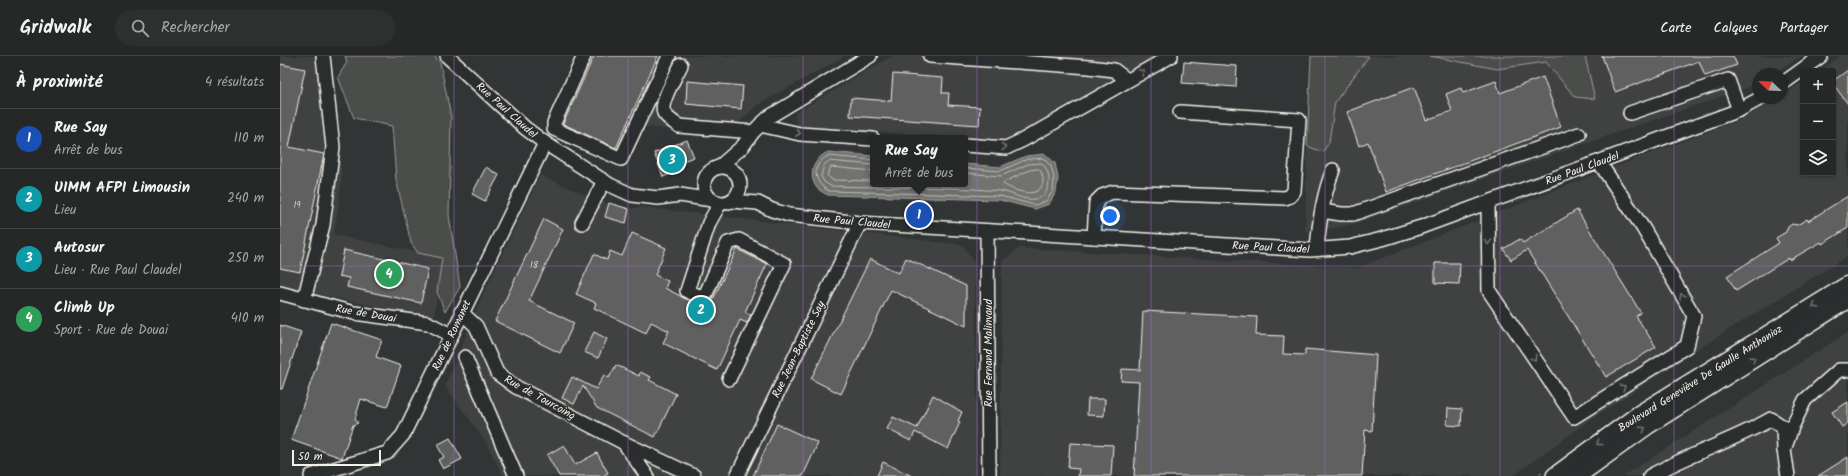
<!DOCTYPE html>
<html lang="fr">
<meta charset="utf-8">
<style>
:root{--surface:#262828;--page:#2e3030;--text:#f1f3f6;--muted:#a4a6a8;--line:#424445;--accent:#1a73e8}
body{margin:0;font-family:Kalam,sans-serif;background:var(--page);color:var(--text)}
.controls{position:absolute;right:12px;top:12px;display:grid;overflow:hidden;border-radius:4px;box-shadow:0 1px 3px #0004}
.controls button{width:36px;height:36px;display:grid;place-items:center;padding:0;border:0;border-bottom:1px solid var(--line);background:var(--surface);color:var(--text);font:20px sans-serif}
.compass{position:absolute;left:1472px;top:12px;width:36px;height:36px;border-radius:50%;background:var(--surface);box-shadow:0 1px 3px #0004;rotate:293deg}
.scale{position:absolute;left:12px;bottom:10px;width:89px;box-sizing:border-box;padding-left:4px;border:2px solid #f4f1e8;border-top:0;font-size:11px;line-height:14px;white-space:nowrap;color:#f4f1e8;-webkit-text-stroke:3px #2a2d2e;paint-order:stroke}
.you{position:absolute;left:830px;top:160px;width:14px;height:14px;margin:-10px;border:3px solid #fff;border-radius:50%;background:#1a73e8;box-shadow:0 0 0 6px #1a73e833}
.badge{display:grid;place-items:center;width:26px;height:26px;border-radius:50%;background:var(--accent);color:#fff;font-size:13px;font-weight:700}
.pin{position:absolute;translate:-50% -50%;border:2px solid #fff;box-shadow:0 1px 4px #0006}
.popup{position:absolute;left:590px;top:79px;width:98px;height:52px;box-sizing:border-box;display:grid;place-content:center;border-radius:4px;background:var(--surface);filter:drop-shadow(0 1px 3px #0005);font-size:13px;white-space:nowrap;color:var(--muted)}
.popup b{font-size:15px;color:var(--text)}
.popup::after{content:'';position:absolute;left:50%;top:100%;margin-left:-8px;border:8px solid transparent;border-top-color:var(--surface)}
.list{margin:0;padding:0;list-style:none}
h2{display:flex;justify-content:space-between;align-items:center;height:52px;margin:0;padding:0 16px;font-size:17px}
h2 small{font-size:13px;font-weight:400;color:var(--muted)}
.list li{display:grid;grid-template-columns:26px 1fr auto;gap:12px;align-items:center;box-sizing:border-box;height:60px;padding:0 16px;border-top:1px solid var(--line)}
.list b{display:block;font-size:15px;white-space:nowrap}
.list p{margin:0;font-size:13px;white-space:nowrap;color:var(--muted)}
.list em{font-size:13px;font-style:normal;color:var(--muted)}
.icon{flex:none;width:22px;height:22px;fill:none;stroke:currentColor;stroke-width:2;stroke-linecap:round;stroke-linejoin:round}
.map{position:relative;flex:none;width:1568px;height:420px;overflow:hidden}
header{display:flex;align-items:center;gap:24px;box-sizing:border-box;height:56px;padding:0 20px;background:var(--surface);border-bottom:1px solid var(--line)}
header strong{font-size:19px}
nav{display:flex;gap:22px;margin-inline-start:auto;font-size:14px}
.search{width:280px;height:36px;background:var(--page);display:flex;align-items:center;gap:10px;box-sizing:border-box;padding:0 14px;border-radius:22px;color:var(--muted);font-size:15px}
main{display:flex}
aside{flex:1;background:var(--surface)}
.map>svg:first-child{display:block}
.built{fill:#404242}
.green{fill:#4b4d4c;stroke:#a09f9a}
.water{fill:#727370;stroke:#a6a5a0}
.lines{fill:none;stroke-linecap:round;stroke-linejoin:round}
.shore{stroke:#c0bfb8;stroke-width:1}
.building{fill:#5f605f;stroke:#f4f1e8}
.minor-casing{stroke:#f4f1e8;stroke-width:16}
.major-casing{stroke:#f4f1e8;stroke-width:20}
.path{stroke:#f4f1e8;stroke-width:2;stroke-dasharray:1 3;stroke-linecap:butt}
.minor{stroke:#2a2d2e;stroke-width:13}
.major{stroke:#2a2d2e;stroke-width:17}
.oneway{stroke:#71726f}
.grid{fill:none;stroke:#9f67cb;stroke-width:1;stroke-opacity:0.55}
.labels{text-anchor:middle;stroke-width:3;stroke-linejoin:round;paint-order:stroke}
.number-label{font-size:9px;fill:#cfcdc6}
.street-label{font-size:11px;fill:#f4f1e8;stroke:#2a2d2e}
</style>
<header>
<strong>Gridwalk</strong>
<div class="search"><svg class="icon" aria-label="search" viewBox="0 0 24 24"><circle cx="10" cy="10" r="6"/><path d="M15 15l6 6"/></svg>Rechercher</div>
<nav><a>Carte</a><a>Calques</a><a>Partager</a></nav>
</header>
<main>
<aside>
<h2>À proximité<small>4 résultats</small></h2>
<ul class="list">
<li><span class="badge" style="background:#1a4fb4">1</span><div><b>Rue Say</b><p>Arrêt de bus</p></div><em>110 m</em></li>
<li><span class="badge" style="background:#0f9aa8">2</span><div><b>UIMM AFPI Limousin</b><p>Lieu</p></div><em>240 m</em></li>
<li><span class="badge" style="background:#0f9aa8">3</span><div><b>Autosur</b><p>Lieu · Rue Paul Claudel</p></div><em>250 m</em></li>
<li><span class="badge" style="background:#2e9e5b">4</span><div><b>Climb Up</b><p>Sport · Rue de Douai</p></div><em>410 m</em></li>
</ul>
</aside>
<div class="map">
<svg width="1568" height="420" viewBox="0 0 1568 420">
<rect width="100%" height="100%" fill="#323535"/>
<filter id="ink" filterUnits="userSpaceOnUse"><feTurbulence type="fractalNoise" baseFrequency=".025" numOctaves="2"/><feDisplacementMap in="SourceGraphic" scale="8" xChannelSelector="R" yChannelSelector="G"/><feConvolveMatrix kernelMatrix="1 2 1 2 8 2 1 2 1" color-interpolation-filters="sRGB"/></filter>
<g filter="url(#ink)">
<g class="built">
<polygon points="0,0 48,0 56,60 62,124 54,179 162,201 154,262 16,234 0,228"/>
<polygon points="399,0 565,0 477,49 461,64 450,79 365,71"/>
<polygon points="612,0 875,0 743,76 722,84 517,71 515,57"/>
<polygon points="1089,0 1150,0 1217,13 1266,6 1295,41 1315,43 1305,0 1527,0 1524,2 1522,0 1506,9 1495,18 1478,18 1478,28 1073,168 1039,175 1025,175 1027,90 1043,96 1049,86 1055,46"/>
<polygon points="1560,0 1568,0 1568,200 1440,279 1311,363 1233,420 720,420 722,205 740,192 1077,212 1337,110 1462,63 1497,42 1502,42 1502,39 1523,26 1523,117 1553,117 1553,15 1540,15"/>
<polygon points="260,119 314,143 349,153 361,151 683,189 695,207 697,420 223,420 206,386 165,330 201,243"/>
<polygon points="1568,276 1568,420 1343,420 1464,343"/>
</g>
<g class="green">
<polygon points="65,0 154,0 160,6 171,61 169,159 180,231 165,256 157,236 162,202 138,197 131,187 116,123 112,70 74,62 58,21 67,6"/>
<polygon points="1031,0 1089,0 1055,46 1049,86 1043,96 1027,90"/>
<polygon points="1150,0 1305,0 1315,43 1295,41 1266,6 1217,13"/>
</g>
<path class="water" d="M548 96 593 100V128H685V108L720 111 746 100 765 98 775 107 778 122 776 136 769 148 755 153 720 144 548 139C544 137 540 135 537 132 527 119 534 102 548 96Z"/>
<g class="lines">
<g class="shore">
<path d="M593 104 548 100C531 108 533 127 549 135L720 140 755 149 766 145 773 135 774 122 771 110 763 102 747 103 720 115 685 112"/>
<path d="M593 109 549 105 544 109 541 120 544 126 551 130C607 132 664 130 720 135 731 136 743 145 755 143 772 141 773 115 761 107L748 108 721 120 685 117"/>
<path d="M759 113C762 116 763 120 763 125 761 145 734 135 723 128L724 126 750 114Z"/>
<polyline points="593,115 551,111 547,119 552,124 593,125"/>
</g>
</g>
<g class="building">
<polygon points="314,0 378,0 336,92 283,68"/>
<polygon points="1322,0 1453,0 1457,9 1425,20 1419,5 1335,36"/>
<polygon points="904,6 957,10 956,31 902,27"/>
<polygon points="0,8 25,13 9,91 44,98 20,216 0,212"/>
<polygon points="1568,14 1568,48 1553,28 1553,25"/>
<polygon points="613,18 663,22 662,37 669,37 668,49 700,51 699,69 570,60 571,42 611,45"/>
<polygon points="1263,21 1281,71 1106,136 1088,86 1079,90 1067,56 1134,31 1146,64 1172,55 1166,38 1181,32 1183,37 1216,25 1220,37"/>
<polygon points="407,25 463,30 461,53 406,48"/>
<polygon points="407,84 414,101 400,106 403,113 383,121 374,97"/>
<polygon points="206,111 219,119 205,145 192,138"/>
<polygon points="1568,140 1568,172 1542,188 1541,186 1510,204 1509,202 1456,235 1447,220 1499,187 1496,182 1506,176 1508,171 1512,168 1517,169 1527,163 1528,165"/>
<polygon points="329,147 349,153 346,167 325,161"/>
<polygon points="1297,154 1361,257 1356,260 1376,291 1326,321 1247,194 1231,204 1223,193 1240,183 1243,187"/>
<polygon points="264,163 283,173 249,245 294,267 280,297 215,265"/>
<polygon points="352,177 386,192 375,219 388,225 385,232 404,242 429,252 457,193 487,208 465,256 471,259 467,267 460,264 437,314 383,287 389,275 371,266 366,277 314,252 316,247 296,238 314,198 327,204 330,195 342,200"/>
<polygon points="64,194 148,213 141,247 67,231 69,222 59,220"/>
<polygon points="626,202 686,230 686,270 611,234 561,338 531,323 590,203 619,217"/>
<polygon points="1155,207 1180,207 1179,228 1155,227"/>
<polygon points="863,255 977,261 976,279 1004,280 1003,298 1025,299 1025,293 1096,299 1092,375 1085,374 1082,420 854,420 859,326 841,325 842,313 860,314"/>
<polygon points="51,267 102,284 96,301 121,310 107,351 81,343 75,363 78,367 73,369 62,402 11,384"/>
<polygon points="0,269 21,276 2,333 0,333"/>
<polygon points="314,276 327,283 318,302 304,296"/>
<polygon points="336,309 359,320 360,316 371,321 369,324 396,338 375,381 317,352 303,330 294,348 282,342 292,321 316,333 324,319 329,322"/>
<polygon points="653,339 682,356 678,365 680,366 668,393 635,376 631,385 607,373 613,361 637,372"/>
<polygon points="808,343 825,343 824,360 807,359"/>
<polygon points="1568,346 1568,367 1562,371 1552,356"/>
<polygon points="1168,352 1182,353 1181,370 1167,369"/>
<polygon points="497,368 538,387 523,420 473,420"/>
<polygon points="170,382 182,403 163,413 158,404 164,401 157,389"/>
<polygon points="790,387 833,389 831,420 798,420 799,413 788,412"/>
<polygon points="284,389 295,409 317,397 328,417 322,420 279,420 267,399"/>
<polygon points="1568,401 1568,420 1538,420"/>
<polygon points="603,406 632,420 597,420"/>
</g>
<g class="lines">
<g class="minor-casing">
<g id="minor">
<polyline points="167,0 245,72 265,87 330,129 352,139 378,142 400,139 432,144"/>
<polyline points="304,0 274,67 274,73 341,103 389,0"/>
<polyline points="650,0 809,11 834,14 847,24"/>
<path d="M401 9C396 20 379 47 384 57 388 63 393 66 399 70L473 76"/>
<polyline points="1502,28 1541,0"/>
<polyline points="1350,57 1448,24 1459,54"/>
<polyline points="480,69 520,78 593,83"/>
<polyline points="685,89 726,92 743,84 891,0"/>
<circle cx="442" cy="129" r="18"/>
<polyline points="439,111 463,90 473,76 489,61 590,0"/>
<polyline points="451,145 478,147 492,154 509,159 580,167 1030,194 1070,191 1102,183 1141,171 1459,54 1481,42"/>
<polyline points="440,147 429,167 407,235 424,242 448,187 459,184 504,208 449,323"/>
<polyline points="1208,147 1209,235 1294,361 1407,290 1414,260 1363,172 1319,106"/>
<polyline points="1042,155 1061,158 1073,158 1299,78"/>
<polyline points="302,167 324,125"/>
<polyline points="707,175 709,420"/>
<polyline points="814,181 816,146 822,140 833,136 1005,142 1010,140 1014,135 1019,64 900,56"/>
<path d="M1037 193C1039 166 1043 139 1053 114"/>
<polyline points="0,237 74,257 148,267 171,279"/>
<polyline points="24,244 43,169 53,91 43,0"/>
<polyline points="181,256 196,270 217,317 236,331 344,387 414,420"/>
<polyline points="185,301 236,420"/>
<polyline points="344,387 367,420"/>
<polyline points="31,420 107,397 123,379 265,87"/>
<polyline points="457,420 580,167"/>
<path d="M1370 420C1409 398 1453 385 1491 363L1503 371 1504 394"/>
<polyline points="1508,420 1504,394 1512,371 1525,344 1559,314 1568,314"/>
</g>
</g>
<g class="major-casing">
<g id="major">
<polyline points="1275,420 1358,359 1568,229"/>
<polyline points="1297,420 1368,369 1568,243"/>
</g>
</g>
<polyline class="path" points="1257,420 1262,416"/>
<use href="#minor" class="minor"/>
<use href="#major" class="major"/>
</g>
<defs><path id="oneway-chevron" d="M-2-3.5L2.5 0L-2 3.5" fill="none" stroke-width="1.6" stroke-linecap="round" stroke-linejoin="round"/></defs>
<g class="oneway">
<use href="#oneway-chevron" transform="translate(862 16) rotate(-28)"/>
<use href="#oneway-chevron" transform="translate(518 77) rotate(7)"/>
<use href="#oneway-chevron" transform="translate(724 91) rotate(-6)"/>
<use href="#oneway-chevron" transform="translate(1208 186) rotate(89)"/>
<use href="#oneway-chevron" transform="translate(1402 240) rotate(-120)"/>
<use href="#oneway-chevron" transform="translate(1535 250) rotate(148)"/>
<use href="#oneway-chevron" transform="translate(1254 302) rotate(56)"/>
<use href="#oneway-chevron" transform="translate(1473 303) rotate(-32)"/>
<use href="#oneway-chevron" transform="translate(1343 331) rotate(-32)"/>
<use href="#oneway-chevron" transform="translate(1363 373) rotate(-35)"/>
<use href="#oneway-chevron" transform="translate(1319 387) rotate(144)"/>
</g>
</g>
<path class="grid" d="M174 0V420M348 0V420M523 0V420M697 0V420M871 0V420M1045 0V420M1220 0V420M1394 0V420M0 210H1568"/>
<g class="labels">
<g class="number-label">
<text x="17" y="152">19</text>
<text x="254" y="212">18</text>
</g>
<g class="street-label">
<text transform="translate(227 54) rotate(42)" y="4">Rue Paul Claudel</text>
<text transform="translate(1302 112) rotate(-20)" y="4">Rue Paul Claudel</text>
<text transform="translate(572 165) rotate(5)" y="4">Rue Paul Claudel</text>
<text transform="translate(991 191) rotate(3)" y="4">Rue Paul Claudel</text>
<text transform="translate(86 257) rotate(10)" y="4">Rue de Douai</text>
<text transform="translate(171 279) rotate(-65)" y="4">Rue de Romanet</text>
<text transform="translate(518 293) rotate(-64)" y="4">Rue Jean-Baptiste Say</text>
<text transform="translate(708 297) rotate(-90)" y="4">Rue Fernand Malinvaud</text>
<text transform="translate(1420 322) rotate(-32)" y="4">Boulevard Geneviève De Gaulle Anthonioz</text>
<text transform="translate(260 341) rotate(29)" y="4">Rue de Tourcoing</text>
</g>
</g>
</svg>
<div class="controls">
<button>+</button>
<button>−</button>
<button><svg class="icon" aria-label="layers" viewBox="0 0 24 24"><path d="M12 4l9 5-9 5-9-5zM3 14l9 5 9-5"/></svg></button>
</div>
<svg class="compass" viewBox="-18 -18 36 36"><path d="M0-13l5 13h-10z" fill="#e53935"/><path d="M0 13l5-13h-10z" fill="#a4a6a8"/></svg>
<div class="scale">50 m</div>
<div class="you"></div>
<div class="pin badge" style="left:639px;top:159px;background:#1a4fb4">1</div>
<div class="popup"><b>Rue Say</b>Arrêt de bus</div>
<div class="pin badge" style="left:421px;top:254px;background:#0f9aa8">2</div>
<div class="pin badge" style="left:392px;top:104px;background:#0f9aa8">3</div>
<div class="pin badge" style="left:109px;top:218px;background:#2e9e5b">4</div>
</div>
</main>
